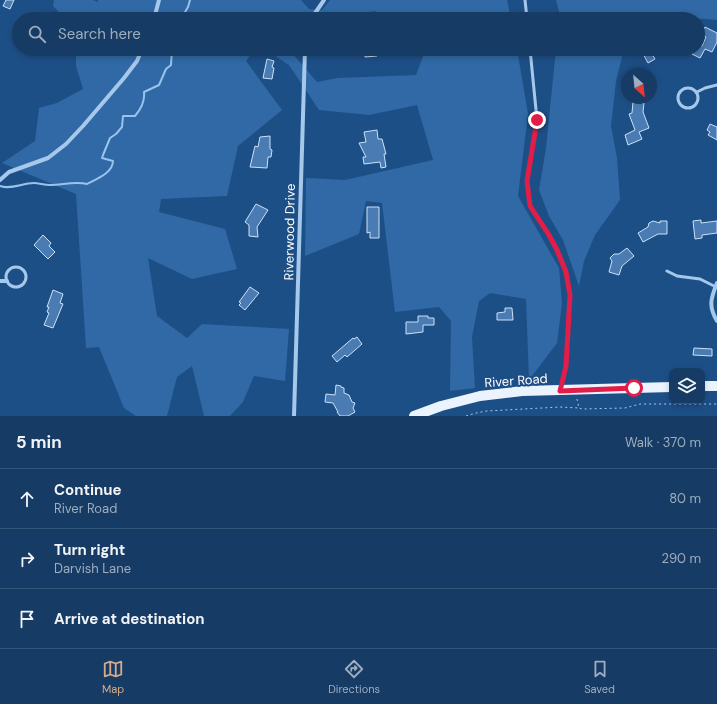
<!DOCTYPE html>
<meta charset="utf-8">
<style>
:root{--surface:#163b65;--page:#23466e;--text:#f1f3f6;--muted:#9eadbf;--line:#355579;--accent:#d6ab8b}
body{margin:0;font-family:"DM Sans",sans-serif;background:var(--page);color:var(--text)}
.controls{position:absolute;right:12px;bottom:12px;display:grid;overflow:hidden;border-radius:8px;box-shadow:0 2px 6px #0003}
.controls button{width:36px;height:36px;display:grid;place-items:center;padding:0;border:0;border-bottom:1px solid var(--line);background:var(--surface);color:var(--text);font:20px sans-serif}
.compass{position:absolute;left:621px;top:68px;width:36px;height:36px;border-radius:50%;background:var(--surface);box-shadow:0 2px 6px #0003;rotate:153deg}
.stop{position:absolute;width:12px;height:12px;margin:-9px;border:3px solid #e11d48;border-radius:50%;background:#fff}
.stop.end{background:#e11d48;border-color:#fff;box-shadow:0 1px 4px #0008}
.list{margin:0;padding:0;list-style:none}
h2{display:flex;justify-content:space-between;align-items:center;height:52px;margin:0;padding:0 16px;font-size:17px}
h2 small{font-size:13px;font-weight:400;color:var(--muted)}
.list li{display:grid;grid-template-columns:26px 1fr auto;gap:12px;align-items:center;box-sizing:border-box;height:60px;padding:0 16px;border-top:1px solid var(--line)}
.list b{display:block;font-size:15px;white-space:nowrap}
.list p{margin:0;font-size:13px;white-space:nowrap;color:var(--muted)}
.list em{font-size:13px;font-style:normal;color:var(--muted)}
.icon{flex:none;width:22px;height:22px;fill:none;stroke:currentColor;stroke-width:2;stroke-linecap:round;stroke-linejoin:round}
.map{position:relative;flex:none;width:717px;height:416px;overflow:hidden}
.search{position:absolute;background:var(--surface);box-shadow:0 2px 6px #0003;left:12px;right:12px;top:12px;height:44px;display:flex;align-items:center;gap:10px;box-sizing:border-box;padding:0 14px;border-radius:22px;color:var(--muted);font-size:15px}
.sheet{height:232px;background:var(--surface)}
nav{display:flex;justify-content:space-around;align-items:center;box-sizing:border-box;height:56px;border-top:1px solid var(--line);background:var(--surface);font-size:11px;color:var(--muted)}
nav a{display:grid;justify-items:center;gap:2px}
nav .on{color:var(--accent)}
.map>svg:first-child{display:block}
.green{fill:#3069a5}
.lines{fill:none;stroke-linecap:round;stroke-linejoin:round}
.stream{stroke:#99c3ed;stroke-width:2}
.building{fill:#4a7bb2;stroke:#cbe1f8}
.path{stroke:#a6c8eb;stroke-width:1;stroke-dasharray:2 3;stroke-linecap:butt}
.lane{stroke:#a6c8eb;stroke-width:3}
.street{stroke:#a6c8eb;stroke-width:4}
.primary{stroke:#ebf3ff;stroke-width:10}
.route{stroke:#e11d48;stroke-width:5}
.labels{text-anchor:middle;stroke-width:4;stroke-linejoin:round;paint-order:stroke}
.street-label{font-size:13px;fill:#fff;stroke:#1d4f87}
</style>
<div class="map">
<svg width="717" height="416" viewBox="0 0 717 416">
<rect width="100%" height="100%" fill="#1d4f87"/>
<g class="green">
<polygon points="54,0 93,0 98,2 98,0 301,0 309,9 322,10 330,0 507,0 511,19 385,19 375,11 358,14 351,19 66,19 53,6"/>
<polygon points="556,0 717,0 717,20 681,17 650,16 647,19 561,19"/>
<polygon points="76,49 255,49 246,61 282,110 238,146 227,196 161,199 159,212 225,229 237,269 192,279 148,258 157,316 187,338 202,324 289,329 285,381 254,376 243,402 230,416 204,416 192,366 177,377 167,416 136,416 124,408 99,347 86,348 76,194 2,163 35,141 39,108 57,103 83,89 76,66"/>
<polygon points="265,49 294,49 292,53 317,82 337,78 416,75 425,51 424,49 517,49 528,114 518,196 559,268 562,303 557,343 529,380 526,299 490,293 479,301 472,337 475,388 450,391 451,321 439,307 395,312 382,203 366,201 359,234 305,256 306,178 345,180 433,160 417,105 369,115 319,110 289,65"/>
<polygon points="556,49 624,49 616,81 611,126 617,158 620,200 595,235 584,261 579,286 563,240 549,216 539,190 546,148"/>
</g>
<g class="lines">
<g class="stream">
<polyline points="181,19 188,7 190,0"/>
<path d="M0 186C11 190 22 183 34 183 39 183 44 185 50 185 62 185 75 181 87 184 96 179 113 173 113 161L102 158 103 155 110 138 116 134 122 127 123 116H135C141 109 145 101 144 92L159 85 166 69 171 65 172 49"/>
</g>
</g>
<g class="building">
<polygon points="6,0 14,0 10,9 3,6"/>
<polygon points="705,27 717,33 717,42 712,52 705,49 700,58 692,54 694,49 698,49 698,45 702,46 706,37 701,34"/>
<polygon points="365,49 376,49 377,56 365,57"/>
<polygon points="642,49 661,49 652,54 655,59 648,63 642,52 644,52"/>
<polygon points="267,59 274,61 272,67 274,68 272,79 263,78"/>
<polygon points="633,102 644,103 643,112 649,128 639,132 642,139 628,145 625,135 635,130 629,114 632,113"/>
<polygon points="710,124 717,127 717,140 708,135 710,132 707,130"/>
<polygon points="377,130 378,139 382,139 386,154 384,154 386,167 381,168 380,162 364,164 363,157 366,157 359,143 366,142 364,132"/>
<polygon points="270,136 270,149 272,150 271,157 268,157 267,168 250,167 255,146 258,147 260,137"/>
<polygon points="256,204 268,210 257,227 258,237 249,236 249,225 245,222"/>
<polygon points="367,207 379,207 379,238 370,238 370,232 367,233"/>
<polygon points="701,220 701,223 717,221 717,233 702,235 702,238 695,239 693,221"/>
<polygon points="653,221 660,223 660,221 667,221 667,234 658,234 643,242 638,233 648,227 649,223"/>
<polygon points="43,235 51,243 49,246 55,252 48,259 34,245"/>
<polygon points="627,248 634,256 622,266 619,275 609,272 612,261 610,258 614,254 619,254"/>
<polygon points="250,287 259,293 245,310 239,305 241,303 239,302"/>
<polygon points="53,290 63,294 60,303 63,304 53,328 44,325 49,313 47,312 49,307 47,307"/>
<polygon points="505,308 512,308 513,320 497,320 497,313 505,312"/>
<polygon points="418,316 428,316 428,318 434,318 434,325 423,325 423,332 406,334 406,322 418,322"/>
<polygon points="357,337 362,344 347,357 345,355 337,362 332,356 353,338 354,339"/>
<polygon points="694,348 712,349 712,356 693,355"/>
<polygon points="336,385 341,386 341,387 344,388 344,393 349,395 352,402 355,403 353,408 355,412 348,416 340,416 337,412 338,412 333,403 325,402 326,394 335,395"/>
</g>
<g class="lines">
<g class="path">
<polyline points="577,399 579,408 582,409 625,408 640,404 717,404"/>
<polyline points="466,416 476,413 487,411 560,407 579,408"/>
</g>
<g class="lane">
<polyline points="525,0 527,19"/>
<polyline points="530,49 537,120 527,181 530,206 549,235 557,250 566,272 570,295 566,366 561,389"/>
<circle cx="688" cy="98" r="10"/>
<polyline points="697,92 705,88 717,85"/>
<circle cx="16" cy="277" r="10"/>
<polyline points="667,271 677,276 700,279 716,287"/>
</g>
<g class="street">
<polyline points="154,19 159,0"/>
<polyline points="311,19 324,0"/>
<polyline points="0,180 9,172 48,158 66,144 83,126 124,78 137,61 142,49"/>
<polyline points="0,281 7,281"/>
<path d="M717 283C711 298 708 306 717 321"/>
<polyline points="294,416 305,49"/>
</g>
<g class="primary">
<polyline points="702,386 717,386"/>
<polyline points="414,416 441,406 480,396 522,391 672,387"/>
</g>
</g>
<g class="lines">
<polyline class="route" points="537,120 527,181 530,206 549,235 557,250 566,272 570,295 566,366 560,391 634,388"/>
</g>
<g class="labels">
<g class="street-label">
<text transform="translate(289 232) rotate(-89)" y="5">Riverwood Drive</text>
<text transform="translate(516 380) rotate(-4)" y="5">River Road</text>
</g>
</g>
</svg>
<div class="controls">
<button><svg class="icon" aria-label="layers" viewBox="0 0 24 24"><path d="M12 4l9 5-9 5-9-5zM3 14l9 5 9-5"/></svg></button>
</div>
<svg class="compass" viewBox="-18 -18 36 36"><path d="M0-13l5 13h-10z" fill="#e53935"/><path d="M0 13l5-13h-10z" fill="#9eadbf"/></svg>
<div class="stop" style="left:634px;top:388px"></div>
<div class="stop end" style="left:537px;top:120px"></div>
<div class="search"><svg class="icon" aria-label="search" viewBox="0 0 24 24"><circle cx="10" cy="10" r="6"/><path d="M15 15l6 6"/></svg>Search here</div>
</div>
<section class="sheet">
<h2>5 min<small>Walk · 370 m</small></h2>
<ul class="list">
<li><svg class="icon" aria-label="ahead" viewBox="0 0 24 24"><path d="M12 20V5M6 11l6-6 6 6"/></svg><div><b>Continue</b><p>River Road</p></div><em>80 m</em></li>
<li><svg class="icon" aria-label="right" viewBox="0 0 24 24"><path d="M7 20v-9h11M14 6l5 5-5 5"/></svg><div><b>Turn right</b><p>Darvish Lane</p></div><em>290 m</em></li>
<li><svg class="icon" aria-label="arrive" viewBox="0 0 24 24"><path d="M6 21V4h12l-3 4 3 4H6"/></svg><div><b>Arrive at destination</b></div></li>
</ul>
</section>
<nav>
<a class="on"><svg class="icon" aria-label="map" viewBox="0 0 24 24"><path d="M3 6l6-2 6 2 6-2v14l-6 2-6-2-6 2zM9 4v14M15 6v14"/></svg>Map</a>
<a><svg class="icon" aria-label="directions" viewBox="0 0 24 24"><path d="M12 3l9 9-9 9-9-9zM9 14v-3h6M13 9l2 2-2 2"/></svg>Directions</a>
<a><svg class="icon" aria-label="saved" viewBox="0 0 24 24"><path d="M7 4h10v16l-5-4-5 4z"/></svg>Saved</a>
</nav>
